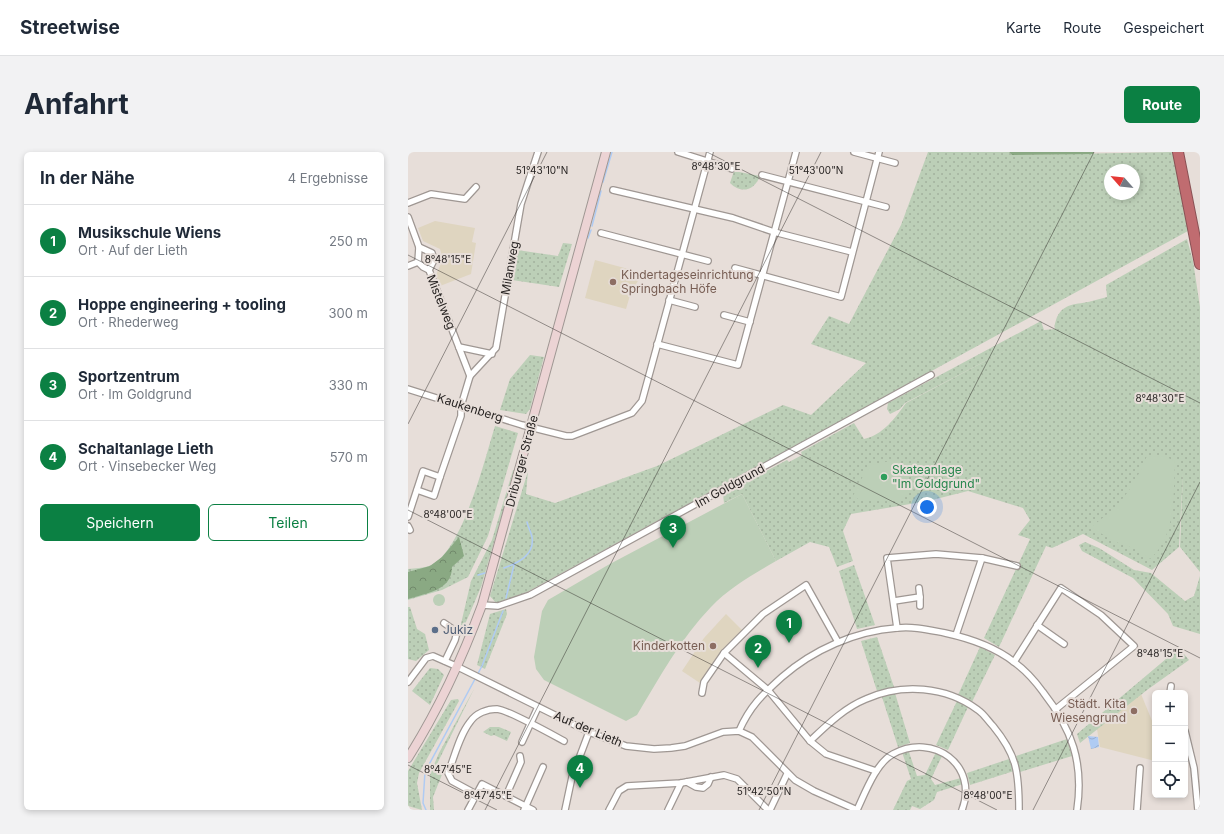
<!DOCTYPE html>
<html lang="de">
<meta charset="utf-8">
<style>
:root{--surface:#fff;--page:#f2f2f3;--text:#1f2937;--muted:#747a83;--line:#e0e1e3;--accent:#0b8043}
body{margin:0;font-family:Inter,sans-serif;background:var(--page);color:var(--text)}
.controls{position:absolute;right:12px;bottom:12px;display:grid;overflow:hidden;border-radius:6px;box-shadow:0 2px 6px #0003}
.controls button{width:36px;height:36px;display:grid;place-items:center;padding:0;border:0;border-bottom:1px solid var(--line);background:var(--surface);color:var(--text);font:20px sans-serif}
.compass{position:absolute;left:696px;top:12px;width:36px;height:36px;border-radius:50%;background:var(--surface);box-shadow:0 2px 6px #0003;rotate:297deg}
.you{position:absolute;left:519px;top:355px;width:14px;height:14px;margin:-10px;border:3px solid #fff;border-radius:50%;background:#1a73e8;box-shadow:0 0 0 6px #1a73e833}
.badge{display:grid;place-items:center;width:26px;height:26px;border-radius:50%;background:var(--accent);color:#fff;font-size:13px;font-weight:700}
.pin{position:absolute;translate:-50% -33px;filter:drop-shadow(0 1px 2px #0008)}
.pin::after{content:'';position:absolute;top:21px;width:14px;height:12px;background:inherit;clip-path:polygon(0 0,100% 0,50% 100%)}
.list{margin:0;padding:0;list-style:none}
h2{display:flex;justify-content:space-between;align-items:center;height:52px;margin:0;padding:0 16px;font-size:17px}
h2 small{font-size:13px;font-weight:400;color:var(--muted)}
.list li{display:grid;grid-template-columns:26px 1fr auto;gap:12px;align-items:center;box-sizing:border-box;height:72px;padding:0 16px;border-top:1px solid var(--line)}
.list b{display:block;font-size:15px;white-space:nowrap}
.list p{margin:0;font-size:13px;white-space:nowrap;color:var(--muted)}
.list em{font-size:13px;font-style:normal;color:var(--muted)}
.actions{display:flex;gap:8px;padding:12px 16px}
.actions a{flex:1;padding:9px 0;border:1px solid var(--accent);border-radius:6px;text-align:center;font-size:14px;color:var(--accent)}
.actions .main{background:var(--accent);color:#fff}
.icon{flex:none;width:22px;height:22px;fill:none;stroke:currentColor;stroke-width:2;stroke-linecap:round;stroke-linejoin:round}
.map{position:relative;flex:none;width:792px;height:658px;overflow:hidden;border-radius:6px}
header{display:flex;align-items:center;gap:24px;box-sizing:border-box;height:56px;padding:0 20px;background:var(--surface);border-bottom:1px solid var(--line)}
header strong{font-size:19px}
nav{display:flex;gap:22px;margin-inline-start:auto;font-size:14px}
.intro{display:flex;align-items:center;justify-content:space-between;box-sizing:border-box;height:96px;padding:0 24px}
h1{margin:0;font-size:28px}
.button{padding:10px 18px;border-radius:6px;background:var(--accent);color:#fff;font-size:14px;font-weight:700}
main{display:flex;gap:24px;padding:0 24px}
aside{flex:1;background:var(--surface);border-radius:6px;box-shadow:0 2px 6px #0003}
.map>svg:first-child{display:block}
.education{fill:#dfd5c0}
.green{fill:url(#green-dots);fill-rule:evenodd}
.forest{fill:url(#forest-crowns)}
.pitch{fill:#bccfb7}
.water{fill:url(#water-waves)}
.lines{fill:none;stroke-linecap:round;stroke-linejoin:round}
.stream{stroke:#afcbf3;stroke-width:1.5}
.street-casing{stroke:#9f9793;stroke-width:8}
.secondary-casing{stroke:#9f9793;stroke-width:10}
.highway-casing{stroke:#8a5255;stroke-width:12}
.street{stroke:#fff;stroke-width:5.5}
.secondary{stroke:#ecd3d4;stroke-width:8}
.highway{stroke:#c06c70;stroke-width:10}
.ticks{fill:none;stroke:#272322;stroke-width:1;stroke-opacity:0.45}
.education-dot{fill:#8d6e63;stroke:#e7ded9;stroke-width:1.5}
.leisure-dot{fill:#2e9e5b;stroke:#e7ded9;stroke-width:1.5}
.service-dot{fill:#5c6f8a;stroke:#e7ded9;stroke-width:1.5}
.labels{text-anchor:middle;stroke-width:4;stroke-linejoin:round;paint-order:stroke}
.street-label{font-size:12px;fill:#272322;stroke:#e7ded9}
.education-label{font-size:12px;fill:#785e54;stroke:#e7ded9;text-anchor:end}
.leisure-label{font-size:12px;fill:#27864d;stroke:#e7ded9;text-anchor:start}
.service-label{font-size:12px;fill:#4e5e75;stroke:#e7ded9;text-anchor:start}
.ticks-label{font-size:10px;text-anchor:middle;fill:#272322;stroke:#e7ded9;stroke-width:4;stroke-linejoin:round;paint-order:stroke}
</style>
<header>
<strong>Streetwise</strong>
<nav><a>Karte</a><a>Route</a><a>Gespeichert</a></nav>
</header>
<div class="intro"><h1>Anfahrt</h1><a class="button">Route</a></div>
<main>
<aside>
<h2>In der Nähe<small>4 Ergebnisse</small></h2>
<ul class="list">
<li><span class="badge">1</span><div><b>Musikschule Wiens</b><p>Ort · Auf der Lieth</p></div><em>250 m</em></li>
<li><span class="badge">2</span><div><b>Hoppe engineering + tooling</b><p>Ort · Rhederweg</p></div><em>300 m</em></li>
<li><span class="badge">3</span><div><b>Sportzentrum</b><p>Ort · Im Goldgrund</p></div><em>330 m</em></li>
<li><span class="badge">4</span><div><b>Schaltanlage Lieth</b><p>Ort · Vinsebecker Weg</p></div><em>570 m</em></li>
</ul>
<div class="actions"><a class="main">Speichern</a><a>Teilen</a></div>
</aside>
<div class="map">
<svg width="792" height="658" viewBox="0 0 792 658">
<defs>
<pattern id="green-dots" width="8" height="8" patternUnits="userSpaceOnUse"><rect width="8" height="8" fill="#bccfb7"/><path d="M2 2h.1M6 6h.1" fill="none" stroke="#a2b19d" stroke-width="1.8" stroke-linecap="round"/></pattern>
<pattern id="forest-crowns" width="20" height="18" patternUnits="userSpaceOnUse"><rect width="20" height="18" fill="#8aa983"/><path d="M2 6a3 3 0 1 1 6 0M12 15a3 3 0 1 1 6 0" fill="none" stroke="#71896b"/></pattern>
<pattern id="water-waves" width="16" height="10" patternUnits="userSpaceOnUse"><rect width="16" height="10" fill="#afcbf3"/><path d="M0 5q4-4 8 0t8 0" fill="none" stroke="#97aed0"/></pattern>
</defs>
<rect width="100%" height="100%" fill="#e7ded9"/>
<g class="education">
<polygon points="27,69 67,76 64,90 68,91 63,122 32,134 28,123 35,107 32,97 15,89 10,76"/>
<polygon points="187,108 235,121 223,140 218,157 177,146"/>
<polygon points="318,462 334,478 304,512 292,531 274,519 296,486"/>
<polygon points="733,542 747,576 747,609 692,595 689,577"/>
</g>
<g class="green">
<path d="M520 0H601L605 3 765 0 780 79 119 440 88 451 82 444 120 319 118 342 147 351 249 314 375 253 403 263 458 211 403 192 421 164 441 172 493 73ZM702 18H726V42H702Z"/>
<path d="M326 19 352 24C346 39 333 42 322 31Z"/>
<path d="M779 87 785 109 792 155V420L772 395 775 320 771 395 744 418 675 382 644 396 638 394 591 495 576 486 622 387 610 383 622 368 615 356 560 339 520 349 443 362 435 379 445 409 429 415 421 395 402 390 368 409 334 342 316 351 315 342 379 308 381 310 394 303 393 300 446 271 456 287C475 283 487 266 498 251L614 190 497 251 492 257 482 262 479 257 480 251 633 169 636 178 647 177C646 174 647 172 648 168 654 150 669 153 684 149 689 148 694 146 699 145L698 133Z"/>
<polygon points="155,91 164,92 151,135 104,128 109,98 150,104"/>
<polygon points="122,203 136,205 122,257 118,262 92,258 102,227"/>
<path d="M87 274 110 281 80 384 60 425 34 438 0 448V417C7 416 15 416 21 414 54 402 77 306 87 274Z"/>
<polygon points="105,318 107,318 73,435 55,477 52,476 63,429 84,388"/>
<polygon points="677,390 691,396 726,418 743,421 777,449 786,444 792,424 792,482 765,474 760,462 725,426 674,399 671,393"/>
<polygon points="446,413 467,473 449,477 431,419"/>
<polygon points="0,455 2,455 9,477 17,482 21,498 8,509 0,507"/>
<polygon points="98,457 99,462 77,517 69,513 82,462"/>
<polygon points="469,485 486,535 469,539 453,489"/>
<polygon points="572,495 587,503 564,550 550,543"/>
<polygon points="771,496 781,508 739,538 672,591 669,582"/>
<polygon points="22,516 30,517 36,523 22,553 4,539"/>
<polygon points="66,537 29,612 35,620 25,645 26,658 22,658 22,622 31,601"/>
<polygon points="487,541 502,591 490,595 474,545"/>
<polygon points="50,547 51,549 11,621 9,631 14,658 0,654 0,619 43,548"/>
<polygon points="549,549 560,555 540,598 528,593"/>
<polygon points="82,575 91,575 103,580 99,589 86,583 83,584 75,580"/>
<polygon points="659,587 664,604 612,620 608,604"/>
<polygon points="500,597 509,624 517,623 528,600 534,604 523,627 527,633 553,626 555,632 529,640 526,648 512,657 504,654 502,658 485,658 499,629 503,627 494,600"/>
<polygon points="601,607 606,619 562,633 559,621"/>
</g>
<g class="forest">
<polygon points="601,0 686,0 685,2 604,3"/>
<path d="M51 385 56 404 44 415C44 439 18 441 0 447V420L22 414 34 405Z"/>
</g>
<g class="pitch">
<path d="M739 304 758 305 767 309C765 342 769 383 742 407L725 396 705 389 683 375C713 353 725 337 739 304Z"/>
<polygon points="486,308 504,335 491,348 452,348 445,344 460,314"/>
<path d="M334 342 368 409C346 422 321 436 303 455 273 486 251 526 229 563L218 569 136 528 128 517 126 505 134 459 140 448 200 413Z"/>
<circle cx="31" cy="448" r="6"/>
</g>
<polygon class="water" points="680,584 690,585 691,595 683,597"/>
<g class="lines">
<g class="stream">
<polyline points="195,30 204,0"/>
<polyline points="184,74 193,39"/>
<polyline points="180,86 183,78"/>
<path d="M96 416C110 411 127 403 124 385 123 380 120 375 119 370"/>
<polyline points="70,423 77,421"/>
<polyline points="98,446 106,413"/>
<polyline points="18,658 15,651 17,620 74,514 95,459"/>
</g>
<g class="street-casing">
<g id="street">
<polyline points="270,0 324,17"/>
<polyline points="446,0 487,11"/>
<polyline points="354,23 478,55"/>
<polyline points="205,38 325,66 366,80 444,100"/>
<polyline points="0,51 23,42 57,47 68,35"/>
<polyline points="0,65 11,95 10,110 15,115 21,118 62,224 53,254 53,264 32,325 15,319 0,365"/>
<polyline points="193,81 300,109"/>
<polyline points="11,95 24,101 26,108 21,118"/>
<polyline points="0,114 10,110"/>
<polyline points="327,116 433,145 471,0"/>
<polyline points="261,148 287,155"/>
<polyline points="316,163 342,170"/>
<polyline points="249,192 330,213 388,0"/>
<polyline points="51,195 84,202"/>
<polyline points="62,224 88,196 113,52 130,0"/>
<polyline points="0,237 114,273 158,284 164,284 224,261 234,249 302,0"/>
<polyline points="9,338 26,344 32,325"/>
<polyline points="0,374 2,378"/>
<polyline points="574,406 609,414"/>
<polyline points="511,436 512,445"/>
<polyline points="486,449 512,445 512,454"/>
<polyline points="74,453 90,454 122,443 523,223"/>
<polyline points="36,471 49,480 47,488 37,509"/>
<polyline points="629,473 656,492"/>
<polyline points="489,476 479,406 528,402 574,406 548,483"/>
<polyline points="430,490 398,433 355,462 316,501 360,538 402,589 418,602 468,619"/>
<polyline points="606,510 653,436 693,463 726,494 648,557"/>
<polyline points="0,530 18,506 25,504 50,515 181,580 218,594 246,597 263,596 277,594 315,580 331,579 344,585 387,628 406,639 449,658"/>
<polyline points="294,541 296,530 316,501"/>
<polyline points="762,541 763,534"/>
<path d="M331 579C342 554 354 543 374 525 405 498 447 479 489 476 505 474 521 478 537 481 560 486 587 495 606 510 617 518 627 529 635 540 664 577 676 611 669 658"/>
<polyline points="777,579 786,616 790,658"/>
<path d="M402 589C419 573 436 556 458 547 494 531 538 534 570 558 576 562 580 569 585 574 594 585 603 598 607 613 611 628 611 643 611 658"/>
<polyline points="114,590 130,555"/>
<polyline points="279,630 288,635 295,636 300,632 303,625"/>
<path d="M68 642 44 629 40 621C47 604 51 584 62 570 68 561 79 557 89 557 100 558 143 582 156 589"/>
<polyline points="98,644 113,610 112,604"/>
<polyline points="60,658 74,632 125,658"/>
<polyline points="116,658 135,615"/>
<polyline points="157,658 164,625 181,580"/>
<polyline points="201,658 211,639 219,634 273,631 316,623 329,627 360,658"/>
<polyline points="260,658 273,631"/>
<polyline points="362,658 379,622"/>
<path d="M449 658C457 641 468 611 485 602 525 580 571 613 554 658"/>
<polyline points="729,658 732,616"/>
</g>
</g>
<g class="secondary-casing">
<path id="secondary" d="M0 606C31 557 54 507 74 453L198 0"/>
</g>
<g class="highway-casing">
<polyline id="highway" points="770,0 792,112"/>
</g>
<use href="#street" class="street"/>
<use href="#secondary" class="secondary"/>
<use href="#highway" class="highway"/>
</g>
<path class="ticks" d="M299 0 792 251M0 103 792 506M0 272 139 0M0 358 589 658M0 613 89 658M77 658 413 0M351 658 686 0M625 658 792 330"/>
<g class="education-dot">
<circle cx="205" cy="130" r="4"/>
<circle cx="305" cy="494" r="4"/>
<circle cx="726" cy="559" r="4"/>
</g>
<circle class="leisure-dot" cx="476" cy="325" r="4"/>
<circle class="service-dot" cx="27" cy="478" r="4"/>
<g class="labels">
<g class="street-label">
<text transform="translate(102 116) rotate(-80)" y="4">Milanweg</text>
<text transform="translate(33 150) rotate(68)" y="4">Mistelweg</text>
<text transform="translate(62 256) rotate(18)" y="4">Kaukenberg</text>
<text transform="translate(114 309) rotate(-75)" y="4">Driburger Straße</text>
<text transform="translate(322 334) rotate(-29)" y="4">Im Goldgrund</text>
<text transform="translate(180 577) rotate(23)" y="4">Auf der Lieth</text>
</g>
<g class="education-label">
<text x="213" y="127" text-anchor="start">Kindertageseinrichtung<tspan x="213" dy="14">Springbach Höfe</tspan></text>
<text x="297" y="498">Kinderkotten</text>
<text x="718" y="556">Städt. Kita<tspan x="718" dy="14">Wiesengrund</tspan></text>
</g>
<g class="leisure-label">
<text x="484" y="322">Skateanlage<tspan x="484" dy="14">"Im Goldgrund"</tspan></text>
</g>
<g class="service-label">
<text x="35" y="482">Jukiz</text>
</g>
</g>
<g class="ticks-label">
<text x="308" y="18">8°48'30"E</text>
<text x="134" y="22">51°43'10"N</text>
<text x="408" y="22">51°43'00"N</text>
<text x="40" y="111">8°48'15"E</text>
<text x="752" y="250">8°48'30"E</text>
<text x="40" y="366">8°48'00"E</text>
<text x="752" y="505">8°48'15"E</text>
<text x="40" y="621">8°47'45"E</text>
<text x="356" y="643">51°42'50"N</text>
<text x="80" y="647">8°47'45"E</text>
<text x="580" y="647">8°48'00"E</text>
</g>
</svg>
<div class="controls">
<button>+</button>
<button>−</button>
<button><svg class="icon" aria-label="locate" viewBox="0 0 24 24"><circle cx="12" cy="12" r="6"/><path d="M12 2v4M12 18v4M2 12h4M18 12h4"/></svg></button>
</div>
<svg class="compass" viewBox="-18 -18 36 36"><path d="M0-13l5 13h-10z" fill="#e53935"/><path d="M0 13l5-13h-10z" fill="#747a83"/></svg>
<div class="you"></div>
<div class="pin badge" style="left:381px;top:491px">1</div>
<div class="pin badge" style="left:350px;top:516px">2</div>
<div class="pin badge" style="left:265px;top:396px">3</div>
<div class="pin badge" style="left:172px;top:636px">4</div>
</div>
</main>
